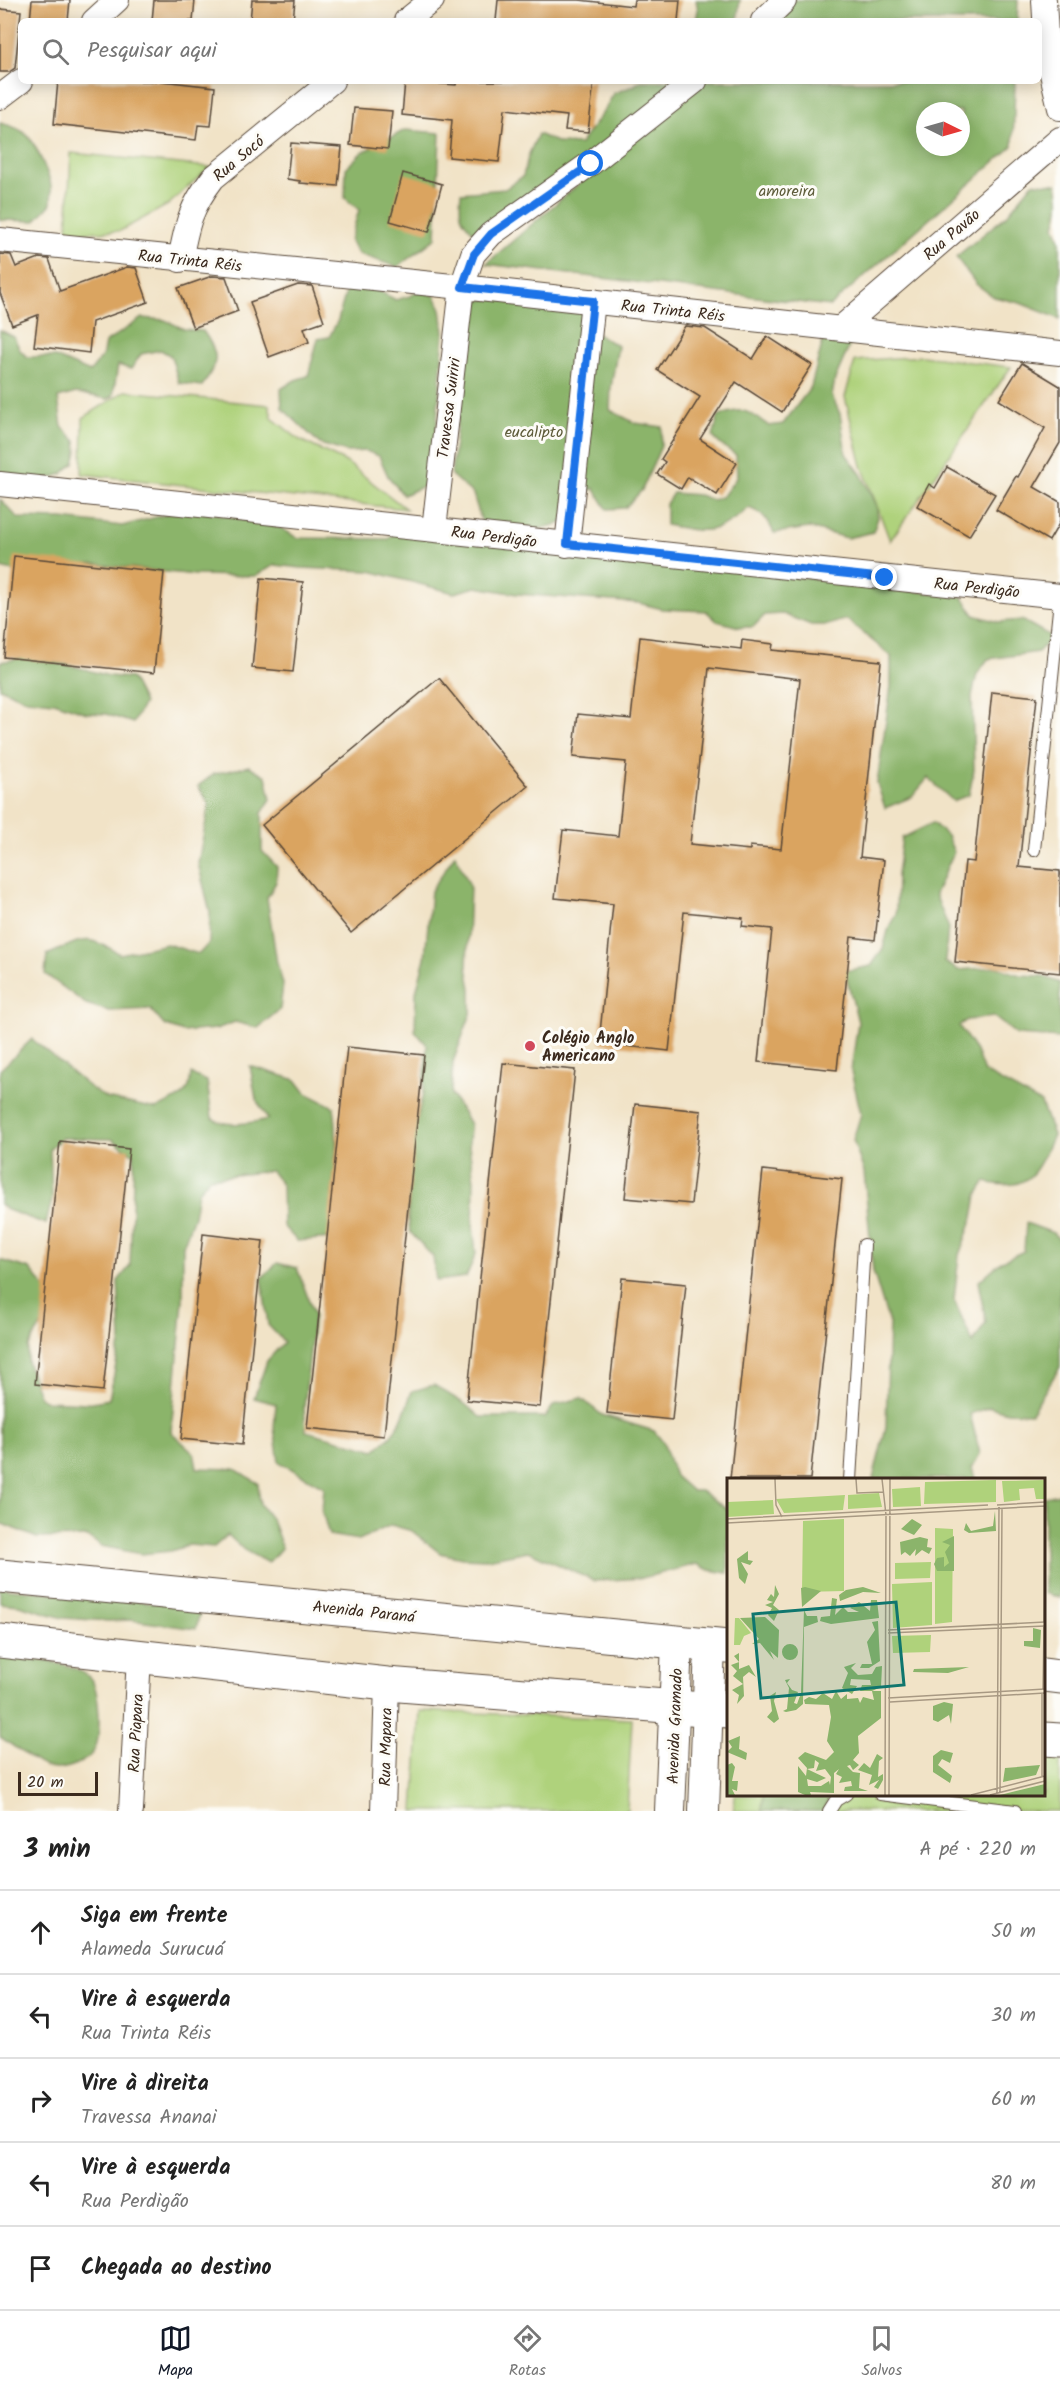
<!DOCTYPE html>
<html lang="pt">
<meta charset="utf-8">
<style>
:root{--surface:#fff;--page:#f6f6f6;--text:#222;--muted:#767676;--line:#e0e0e0;--accent:#111827}
body{margin:0;font-family:Kalam,sans-serif;background:var(--page);color:var(--text)}
.compass{position:absolute;left:916px;top:102px;width:54px;height:54px;border-radius:50%;background:var(--surface);box-shadow:0 3px 15px #0003;rotate:95deg}
.scale{position:absolute;left:18px;bottom:15px;width:80px;box-sizing:border-box;padding-left:6px;border:3px solid #3b2a1e;border-top:0;font-size:16px;line-height:21px;white-space:nowrap;color:#3b2a1e;-webkit-text-stroke:4px #fdfcf7;paint-order:stroke}
.stop{position:absolute;width:18px;height:18px;margin:-14px;border:4px solid #1a73e8;border-radius:50%;background:#fff}
.stop.end{background:#1a73e8;border-color:#fff;box-shadow:0 2px 6px #0008}
.list{margin:0;padding:0;list-style:none}
h2{display:flex;justify-content:space-between;align-items:center;height:78px;margin:0;padding:0 24px;font-size:26px}
h2 small{font-size:20px;font-weight:400;color:var(--muted)}
.list li{display:grid;grid-template-columns:39px 1fr auto;gap:18px;align-items:center;box-sizing:border-box;height:84px;padding:0 24px;border-top:2px solid var(--line)}
.list b{display:block;font-size:22px;white-space:nowrap}
.list p{margin:0;font-size:20px;white-space:nowrap;color:var(--muted)}
.list em{font-size:20px;font-style:normal;color:var(--muted)}
.icon{flex:none;width:33px;height:33px;fill:none;stroke:currentColor;stroke-width:2;stroke-linecap:round;stroke-linejoin:round}
.map{position:relative;flex:none;width:1060px;height:1811px;overflow:hidden}
.search{position:absolute;background:var(--surface);box-shadow:0 3px 15px #0003;left:18px;right:18px;top:18px;height:66px;display:flex;align-items:center;gap:15px;box-sizing:border-box;padding:0 21px;border-radius:9px;color:var(--muted);font-size:22px}
.sheet{height:498px;background:var(--surface)}
nav{display:flex;justify-content:space-around;align-items:center;box-sizing:border-box;height:84px;border-top:2px solid var(--line);background:var(--surface);font-size:16px;color:var(--muted)}
nav a{display:grid;justify-items:center;gap:3px}
nav .on{color:var(--accent)}
.map>svg:first-child{display:block}
.green{fill:#afd27b;stroke:#757e4c;stroke-width:1.5}
.forest{fill:#8bb46b;stroke:#636f44;stroke-width:1.5;fill-rule:evenodd}
.building{fill:#daa461;fill-rule:evenodd}
.lines{fill:none;stroke-linecap:round;stroke-linejoin:round}
.service-casing{stroke:#564637;stroke-width:14}
.minor-casing{stroke:#564637;stroke-width:26}
.tertiary-casing{stroke:#564637;stroke-width:32}
.secondary-casing{stroke:#564637;stroke-width:35}
.service{stroke:#fff;stroke-width:12}
.minor{stroke:#fff;stroke-width:24}
.tertiary{stroke:#fff;stroke-width:30}
.secondary{stroke:#fff;stroke-width:33}
.route{stroke:#1a73e8;stroke-width:8}
.poi-dot{fill:#d1495b;stroke:#fdfcf7;stroke-width:2}
.labels{text-anchor:middle;stroke-width:6;stroke-linejoin:round;paint-order:stroke}
.street-label{font-size:16px;fill:#3b2a1e;stroke:#fdfcf7}
.park-label{font-size:16px;fill:#5e5c3a;stroke:#fdfcf7}
.poi-label{font-size:16px;font-weight:bold;fill:#3b2a1e;stroke:#fdfcf7;text-anchor:start}
.inset-road{fill:none;stroke:#a89983;stroke-width:1.5}
.view{fill:#0f766e;fill-opacity:0.15;stroke:#0f766e;stroke-width:3}
.inset-edge{fill:none;stroke:#3b2a1e;stroke-width:3}
</style>
<div class="map">
<svg width="1060" height="1811" viewBox="0 0 1060 1811">
<rect width="100%" height="100%" fill="#fdfcf7"/>
<filter id="ink" filterUnits="userSpaceOnUse"><feTurbulence type="fractalNoise" baseFrequency=".0167" numOctaves="2"/><feDisplacementMap in="SourceGraphic" scale="12" xChannelSelector="R" yChannelSelector="G"/><feConvolveMatrix kernelMatrix="1 2 1 2 8 2 1 2 1" color-interpolation-filters="sRGB"/></filter>
<filter id="wash" filterUnits="userSpaceOnUse"><feTurbulence type="fractalNoise" baseFrequency=".008" numOctaves="4" result="noise"/><feDisplacementMap in="SourceGraphic" scale="24" xChannelSelector="R" yChannelSelector="G"/><feGaussianBlur stdDeviation="1.35" result="paint"/><feColorMatrix in="noise" values="0 0 0 0 0 0 0 0 0 0 0 0 0 0 0 0 0 1.4 0 .05"/><feComposite in="paint" operator="in"/></filter>
<g filter="url(#wash)">
<rect width="100%" height="100%" fill="#f1e3c7"/>
<g class="green">
<polygon points="71,153 210,167 168,205 120,231 67,233"/>
<polygon points="922,356 1011,367 890,541 862,466 845,397 855,361"/>
<polygon points="125,391 269,405 272,418 300,440 346,462 406,509 82,474 83,418"/>
<polygon points="420,1711 632,1719 627,1811 414,1811"/>
<polygon points="1044,1758 1060,1759 1060,1811 734,1811 735,1795 1044,1794"/>
</g>
<g class="forest">
<polygon points="696,0 740,0 737,21 696,21 698,10"/>
<polygon points="789,0 1018,0 1017,21 766,21"/>
<path d="M641 81H691L481 240C462 220 458 220 461 193L505 189 523 176 529 154 538 134 559 143 580 144 604 111 614 93 633 86Z"/>
<path d="M698 81H1015L1013 146 830 306 486 264ZM925 111H961V147H925Z"/>
<path d="M0 123C29 130 31 137 43 163 51 182 52 183 51 204L35 221 0 220Z"/>
<polygon points="405,130 440,133 436,238 397,267 358,254 350,240 359,210 345,198 346,168 361,153"/>
<path d="M1033 183 1057 184C1060 197 1060 212 1055 225L1060 240V319L1020 303 994 297 976 284 956 257 1007 215Z"/>
<polygon points="371,287 396,300 410,296 421,290 435,296 441,309 444,332 432,483 403,495 388,476 379,456 366,451 347,452 320,444 282,408 281,389 295,380 308,376 318,339 329,337 338,320 347,288"/>
<polygon points="492,298 584,309 585,327 618,346 611,387 610,410 635,423 662,427 661,446 642,490 625,508 607,509 594,488 577,498 562,523 535,530 482,523 473,494 451,475 472,302"/>
<path d="M142 318 165 320 184 329 203 331C220 355 219 362 202 386L179 383 171 356 161 350 141 354 131 369 118 365 113 396 108 399 76 393 58 398 62 427 76 441 77 452 74 463 62 474 38 482 0 473V330L14 337 20 350 27 357H55L90 372 102 357 105 343Z"/>
<path d="M828 334 852 340 835 379 832 396 840 414 846 454 861 474 876 504 878 518 873 532 847 538 809 528 774 533C768 520 763 513 749 508 715 535 708 533 666 525V504L673 493 699 495 713 500 723 496 737 477 736 455 721 445 713 437 718 417C743 405 748 411 769 426L783 424 811 387 823 340Z"/>
<polygon points="0,499 18,518 62,519 122,526 191,508 281,528 297,538 388,539 401,529 963,597 974,615 999,622 1022,620 1052,637 1038,652 988,659 977,674 972,696 974,770 969,795 953,801 928,778 912,797 885,808 877,783 891,686 891,656 846,619 828,625 811,625 783,614 765,615 753,627 739,627 717,621 706,611 662,609 639,603 517,594 476,587 454,593 370,571 301,568 275,565 255,576 195,575 94,564 39,566 13,571 0,568"/>
<polygon points="23,658 69,665 109,676 131,678 144,703 133,723 106,714 87,713 54,702 25,699 0,688 0,662"/>
<path d="M249 766 266 776 271 799 262 813V851L277 867 276 882 267 898 277 963 283 984 280 1009 258 1028 235 1022 216 1029 183 1032 164 1025 150 1009 109 1011 86 1004 45 974 47 955C83 940 84 932 120 954L167 944 199 954 209 943 210 912 198 863 209 805 198 786 214 774Z"/>
<path d="M933 823 947 836 954 852 935 894 948 926 945 962 958 970 997 967 1020 975 1042 976 1060 983V1038L1017 1035 994 1017 967 1020 959 1026 976 1051 984 1072 1041 1103 1053 1135C1037 1172 1030 1193 985 1182L977 1195 973 1218 959 1255 954 1300 973 1343 986 1322 978 1282 1002 1261 1024 1251 1026 1223 1053 1233 1060 1240V1367L1031 1413 1007 1412 990 1407 970 1414 980 1454 972 1468 975 1479H873L886 1427 889 1323 873 1271 864 1172 853 1140 861 1114 851 1071 858 1022 845 971 871 966 883 949 889 927 896 914 897 875 902 838Z"/>
<polygon points="455,854 470,886 467,967 471,989 471,1013 453,1062 451,1094 470,1124 469,1146 474,1180 473,1226 476,1254 466,1277 436,1281 433,1257 410,1232 408,1218 412,1142 423,1094 427,1045 415,1031 416,992 425,958 431,891"/>
<path d="M32 1039 88 1086 106 1098 156 1109 182 1096 189 1087 191 1074 207 1081 212 1118C226 1128 252 1123 268 1119L256 1099 250 1066 296 1080 306 1093 334 1107C341 1150 329 1195 330 1238L297 1241 283 1226 282 1185 271 1171 209 1178 198 1192 194 1216 183 1246V1301L171 1432 194 1453 197 1468 235 1469 258 1483 260 1504 272 1520 282 1547 268 1563 244 1550 228 1535 214 1547 189 1545 171 1551 141 1554 101 1546 88 1537 37 1538 0 1523V1260L30 1269 46 1289 42 1324 28 1347 27 1361 39 1396 46 1401 87 1403 109 1399 121 1340 118 1281 130 1266 134 1155 112 1139 62 1138 50 1148 52 1199 46 1224 5 1209 0 1204V1070Z"/>
<path d="M277 1263 297 1268 314 1314 304 1408 306 1431 375 1450C400 1430 402 1420 412 1391L434 1385 465 1404 480 1417H545L554 1405 581 1398 602 1415 654 1431 663 1442 675 1476 692 1491H701L728 1510V1573L709 1570 697 1564 642 1578 594 1581 528 1551 487 1559 462 1558 440 1553 412 1531 391 1525 359 1540 329 1535 322 1511 324 1487 279 1462 274 1428 276 1404 254 1398 267 1361 284 1342 268 1325 262 1278Z"/>
<polygon points="1060,1494 1060,1598 1044,1593 1044,1497"/>
<polygon points="0,1588 201,1607 196,1629 131,1620 109,1621 63,1618 19,1605 0,1603"/>
<path d="M0 1657C25 1659 70 1660 89 1677 101 1688 101 1735 95 1749 88 1763 61 1773 46 1767 34 1763 13 1745 0 1737Z"/>
<polygon points="763,1795 830,1795 824,1811 762,1811"/>
</g>
<g id="blocks">
<g class="building">
<polygon points="32,0 70,0 68,21 30,21"/>
<polygon points="154,0 195,0 193,21 152,21"/>
<polygon points="252,0 295,0 293,21 250,21"/>
<polygon points="498,0 579,0 633,6 634,0 680,0 678,21 496,21"/>
<polygon points="0,9 21,11 15,68 9,72 0,72"/>
<polygon points="58,81 161,81 215,87 211,126 198,125 196,140 54,124"/>
<polygon points="405,81 456,85 457,81 594,81 588,132 565,130 567,116 505,109 499,162 449,157 452,120 402,115"/>
<polygon points="354,108 392,111 388,149 350,145"/>
<polygon points="291,143 342,147 338,186 300,183 300,181 287,179"/>
<polygon points="403,173 442,184 429,232 390,221"/>
<polygon points="0,254 11,255 16,267 39,258 49,259 60,291 127,267 136,268 148,302 92,322 89,353 34,346 38,315 12,325 0,293"/>
<polygon points="212,276 226,277 238,311 193,328 178,288"/>
<polygon points="298,285 312,286 324,321 304,328 309,342 269,357 250,302"/>
<polygon points="685,326 705,328 753,359 767,336 812,365 782,412 736,382 700,439 737,463 717,495 688,477 681,489 657,474 665,462 661,459 700,397 657,370"/>
<polygon points="1022,363 1060,386 1060,443 1034,487 1060,502 1060,522 1049,541 996,510 1016,476 1018,477 1045,428 999,400"/>
<polygon points="947,467 995,494 969,536 917,506 929,484 935,488"/>
<polygon points="14,556 164,572 154,673 4,657"/>
<polygon points="261,578 303,582 293,672 252,668"/>
<path d="M640 637 741 649 742 640 773 644 772 650 881 661 860 857 884 860 875 940 851 937 837 1070 758 1062 772 929 742 926 743 918 684 912 669 1051 599 1043 613 904 555 898 563 830 618 836 626 762 573 757 578 714 631 719ZM709 668 800 679 781 849 750 846V850L690 844Z"/>
<polygon points="439,678 528,786 351,933 262,825"/>
<polygon points="992,692 1037,697 1019,867 1060,871 1060,973 955,962 965,861 974,862"/>
<polygon points="347,1047 424,1055 384,1436 307,1428"/>
<polygon points="503,1063 575,1070 540,1407 467,1400"/>
<polygon points="635,1104 701,1111 691,1204 625,1198"/>
<polygon points="60,1141 129,1149 103,1391 35,1384"/>
<polygon points="763,1170 842,1179 810,1479 730,1479"/>
<polygon points="203,1234 263,1241 242,1445 181,1439"/>
<polygon points="622,1278 686,1284 672,1420 607,1413"/>
</g>
</g>
</g>
<g filter="url(#ink)">
<use href="#blocks" fill-opacity="0" stroke="#564637" stroke-width="1.5"/>
<g class="lines">
<g class="service-casing">
<g id="service">
<polyline points="1034,850 1060,600"/>
<polyline points="850,1480 864,1245"/>
<polyline points="880,1794 1015,1811"/>
<polyline points="829,1811 836,1800 846,1794"/>
</g>
</g>
<g class="minor-casing">
<g id="minor">
<polyline points="1044,0 1047,52 1060,108"/>
<polyline points="94,21 117,0"/>
<polyline points="406,21 432,0"/>
<polyline points="763,21 784,1"/>
<polyline points="0,97 21,81"/>
<polyline points="0,240 462,287 1060,353"/>
<path d="M180 260C187 224 190 208 213 178L332 81"/>
<polyline points="841,328 1060,139"/>
<polyline points="0,484 1060,596"/>
<polyline points="434,529 462,287 473,254 491,234 591,163 695,81"/>
<polyline points="567,545 593,301"/>
<polyline points="131,1811 139,1656"/>
<polyline points="383,1811 387,1684"/>
</g>
</g>
<g class="tertiary-casing">
<g id="tertiary">
<polyline points="670,1811 677,1642"/>
<polyline points="704,1811 710,1645"/>
</g>
</g>
<g class="secondary-casing">
<g id="secondary">
<polyline points="0,1576 728,1647"/>
<polyline points="0,1641 387,1684 728,1711"/>
<polyline points="1044,1675 1060,1677"/>
<polyline points="1044,1739 1060,1740"/>
</g>
</g>
<use href="#service" class="service"/>
<use href="#minor" class="minor"/>
<use href="#tertiary" class="tertiary"/>
<use href="#secondary" class="secondary"/>
</g>
</g>
<g class="lines" filter="url(#ink)">
<polyline class="route" points="591,164 491,234 474,254 462,287 593,301 567,544 885,578"/>
</g>
<circle class="poi-dot" cx="530" cy="1046" r="6"/>
<g class="labels">
<g class="street-label">
<text transform="translate(238 158) rotate(-40)" y="6">Rua Socó</text>
<text transform="translate(951 234) rotate(-41)" y="6">Rua Pavão</text>
<text transform="translate(190 260) rotate(6)" y="6">Rua Trinta Réis</text>
<text transform="translate(673 310) rotate(6)" y="6">Rua Trinta Réis</text>
<text transform="translate(448 408) rotate(-83)" y="6">Travessa Suiriri</text>
<text transform="translate(494 536) rotate(7)" y="6">Rua Perdigão</text>
<text transform="translate(977 587) rotate(6)" y="6">Rua Perdigão</text>
<text transform="translate(364 1611) rotate(6)" y="6">Avenida Paraná</text>
<text transform="translate(674 1726) rotate(-88)" y="6">Avenida Gramado</text>
<text transform="translate(135 1733) rotate(-87)" y="6">Rua Piapara</text>
<text transform="translate(385 1747) rotate(-89)" y="6">Rua Mapara</text>
</g>
<g class="park-label">
<text x="787" y="196">amoreira</text>
<text x="534" y="437">eucalipto</text>
</g>
<g class="poi-label">
<text x="542" y="1043">Colégio Anglo<tspan x="542" dy="18">Americano</tspan></text>
</g>
</g>
<g transform="translate(727 1478)">
<rect width="318" height="318" fill="#f1e3c7"/>
<path d="M269 2V24L197 26 198 4ZM318 2V21H309L307 10 292 11 293 22 277 24 275 3ZM193 9 194 28 166 29 165 11ZM152 15 155 29 121 31V17ZM118 17 116 32 57 35 49 21ZM46 22 47 36 0 39V24ZM117 41V113L75 114 76 43ZM208 50 226 51 225 144 208 146ZM204 84 203 100 168 101V85ZM205 104V147L166 150 165 106ZM8 140H12L24 155 17 158 13 167H7ZM204 157 203 174 166 175 165 158Z" fill="#afd27b"/>
<path d="M268 33 269 53 242 55 237 52 239 45 244 53 266 48ZM185 41 195 47 187 57 174 51ZM227 58V93H210L207 86 210 80 217 79V89L222 85 218 74 223 67 215 64ZM193 59 201 61 200 69 205 70 202 76 195 72 188 78 189 71 183 78 178 74 174 77 173 64ZM21 73V82L26 83 23 87 14 84 21 96 18 106 12 100 10 81ZM48 107 52 116 46 127 52 132 47 143 41 137 45 130 38 127 46 124 40 122 44 116 47 119ZM136 109 154 115 136 114 113 123 112 117 119 112ZM74 110 78 109 94 113 75 129ZM105 120 110 121 108 137 116 129 121 134H132L123 130 132 124 143 133 144 122H150L152 140 104 146 93 143 94 139 103 138ZM77 132 80 138H90L91 144 77 149 76 226 69 232 59 234 56 233 60 231 62 210 58 202 63 201 60 205 65 212 71 214 67 225 70 226 74 215ZM38 139 52 152 51 180 43 173 47 182 33 165 25 166 32 161 13 140ZM151 143 153 183 142 190H133L135 186H145L140 164 148 152 145 144ZM306 150 314 152 313 170 297 168V163H306ZM55 174a8 8 0 1 1 16 0a8 8 0 1 1-16 0ZM12 175V191L22 187 29 199 22 194 16 199 17 218 10 226 12 217 5 212 16 206 6 198 10 193 4 187 12 184 7 178ZM129 185 124 190 131 197 145 196 149 189 155 188 154 209 145 213H154V240L131 258 132 275 126 282 132 287 126 292 123 287 120 288 126 294 133 295 132 310 141 313H117L118 309 125 308 124 303 112 305 115 299 109 296 112 291 107 295V315L83 314 84 317H78L71 314V288L79 298 80 290 71 280 78 274 99 282 107 274 100 263 104 239 102 227 78 226 77 222 82 219 89 221 96 215 105 221 109 213 114 221 120 216V221L131 220 133 225 136 219 147 222 145 213H133L135 207H144L143 202 124 201 123 207 130 208 125 216 115 210 121 195 117 189ZM88 282 92 285 89 293 98 291 104 299 103 307 102 303 94 308H81L80 301 90 304 99 300 80 291 87 290ZM242 189 221 195 186 194 187 191ZM49 214 47 223 52 241 47 245 40 239 45 233 43 218ZM217 224 226 226 224 246 222 237 211 244 206 242V228ZM13 258 12 271 20 275 19 282 0 274 5 269 1 263ZM214 272 226 275 223 285 215 281 211 287 225 298 223 305 206 294V278ZM150 276 156 280 152 283 151 299 156 296V302L151 311 147 309 152 302 142 307 145 297 131 292 137 285 143 290ZM5 285 8 289 5 303H11L10 313 5 311 8 317H0V287ZM313 287 309 297 276 304 278 290ZM318 306V317H273Z" fill="#8bb46b" fill-rule="evenodd"/>
<path class="inset-road" d="M48 1 49 27 55 39M129 1 130 15 156 14M155 1 159 37 158 317M270 27 318 24M0 41 261 27M0 45 318 28M317 144 318 28M161 152 318 144M161 155 318 148M316 211 317 148M315 215V299M161 220 318 211M163 224 318 215M270 315 272 29M273 315 275 31M162 317 163 1M244 317 318 298M263 317 318 303"/>
<path class="view" d="M169 124 177 207 34 220 26 136Z"/>
<rect width="318" height="318" class="inset-edge"/>
</g>
</svg>
<svg class="compass" viewBox="-18 -18 36 36"><path d="M0-13l5 13h-10z" fill="#e53935"/><path d="M0 13l5-13h-10z" fill="#767676"/></svg>
<div class="scale">20 m</div>
<div class="stop" style="left:591px;top:164px"></div>
<div class="stop end" style="left:885px;top:578px"></div>
<div class="search"><svg class="icon" aria-label="search" viewBox="0 0 24 24"><circle cx="10" cy="10" r="6"/><path d="M15 15l6 6"/></svg>Pesquisar aqui</div>
</div>
<section class="sheet">
<h2>3 min<small>A pé · 220 m</small></h2>
<ul class="list">
<li><svg class="icon" aria-label="ahead" viewBox="0 0 24 24"><path d="M12 20V5M6 11l6-6 6 6"/></svg><div><b>Siga em frente</b><p>Alameda Surucuá</p></div><em>50 m</em></li>
<li><svg class="icon" aria-label="left" viewBox="0 0 24 24"><path d="M17 20v-9H6M10 6l-5 5 5 5"/></svg><div><b>Vire à esquerda</b><p>Rua Trinta Réis</p></div><em>30 m</em></li>
<li><svg class="icon" aria-label="right" viewBox="0 0 24 24"><path d="M7 20v-9h11M14 6l5 5-5 5"/></svg><div><b>Vire à direita</b><p>Travessa Ananai</p></div><em>60 m</em></li>
<li><svg class="icon" aria-label="left" viewBox="0 0 24 24"><path d="M17 20v-9H6M10 6l-5 5 5 5"/></svg><div><b>Vire à esquerda</b><p>Rua Perdigão</p></div><em>80 m</em></li>
<li><svg class="icon" aria-label="arrive" viewBox="0 0 24 24"><path d="M6 21V4h12l-3 4 3 4H6"/></svg><div><b>Chegada ao destino</b></div></li>
</ul>
</section>
<nav>
<a class="on"><svg class="icon" aria-label="map" viewBox="0 0 24 24"><path d="M3 6l6-2 6 2 6-2v14l-6 2-6-2-6 2zM9 4v14M15 6v14"/></svg>Mapa</a>
<a><svg class="icon" aria-label="directions" viewBox="0 0 24 24"><path d="M12 3l9 9-9 9-9-9zM9 14v-3h6M13 9l2 2-2 2"/></svg>Rotas</a>
<a><svg class="icon" aria-label="saved" viewBox="0 0 24 24"><path d="M7 4h10v16l-5-4-5 4z"/></svg>Salvos</a>
</nav>
